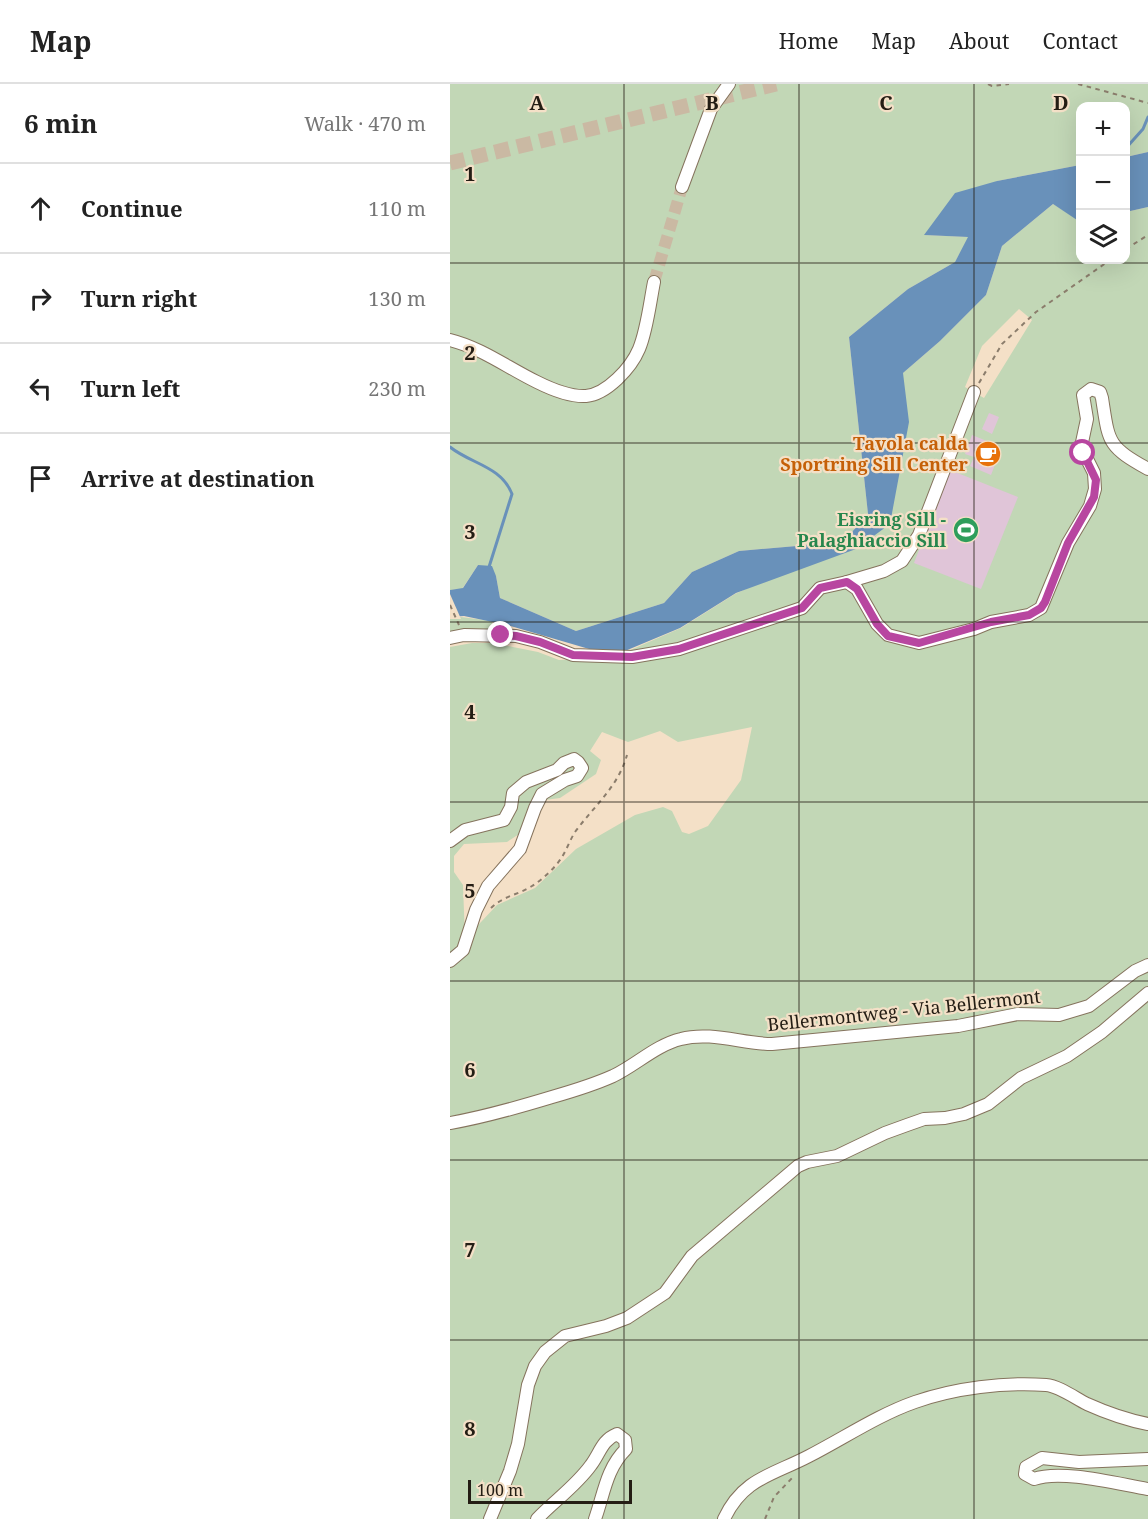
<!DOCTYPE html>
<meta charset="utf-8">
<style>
:root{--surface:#fff;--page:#f6f6f6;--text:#222;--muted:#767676;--line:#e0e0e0}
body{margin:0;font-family:"Noto Serif",serif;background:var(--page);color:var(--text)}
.controls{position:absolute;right:18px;top:18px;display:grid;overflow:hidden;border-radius:12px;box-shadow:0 6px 24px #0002}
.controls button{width:54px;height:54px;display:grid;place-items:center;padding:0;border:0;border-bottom:2px solid var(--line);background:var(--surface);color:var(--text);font:30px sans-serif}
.scale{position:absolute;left:18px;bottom:15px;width:164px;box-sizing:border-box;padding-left:6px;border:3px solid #241d14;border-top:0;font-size:16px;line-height:21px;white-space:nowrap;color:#241d14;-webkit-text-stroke:4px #f4e0c7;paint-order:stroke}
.stop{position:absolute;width:18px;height:18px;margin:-14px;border:4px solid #b846a0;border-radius:50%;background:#fff}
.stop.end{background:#b846a0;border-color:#fff;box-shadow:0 2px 6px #0008}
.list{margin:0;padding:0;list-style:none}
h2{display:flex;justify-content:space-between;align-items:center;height:78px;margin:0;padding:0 24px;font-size:26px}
h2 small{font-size:20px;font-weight:400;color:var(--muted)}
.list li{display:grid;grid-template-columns:39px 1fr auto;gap:18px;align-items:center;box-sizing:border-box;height:90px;padding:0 24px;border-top:2px solid var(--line)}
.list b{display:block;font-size:22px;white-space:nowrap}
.list em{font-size:20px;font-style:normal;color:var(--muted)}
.icon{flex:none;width:33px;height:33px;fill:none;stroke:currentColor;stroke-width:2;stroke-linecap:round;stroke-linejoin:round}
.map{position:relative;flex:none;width:698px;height:1435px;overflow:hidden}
header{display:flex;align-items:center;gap:36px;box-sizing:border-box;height:84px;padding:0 30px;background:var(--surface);border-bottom:2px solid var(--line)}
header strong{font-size:28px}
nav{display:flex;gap:33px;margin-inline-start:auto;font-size:21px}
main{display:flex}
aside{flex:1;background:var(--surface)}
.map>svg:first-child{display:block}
.green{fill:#c2d7b6;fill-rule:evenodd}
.water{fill:#6991ba}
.pier{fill:#f4e0c7}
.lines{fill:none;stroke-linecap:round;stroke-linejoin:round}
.stream{stroke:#6991ba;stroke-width:3}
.building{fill:#e0c5d8}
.minor-tunnel{stroke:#cab9a3;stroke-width:12;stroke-dasharray:12 6;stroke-linecap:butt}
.major-tunnel{stroke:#cab9a3;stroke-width:15;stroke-dasharray:15 8;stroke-linecap:butt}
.minor-casing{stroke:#85735d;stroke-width:14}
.path{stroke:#8b7d6c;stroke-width:2;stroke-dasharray:4.5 4.5;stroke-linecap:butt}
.minor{stroke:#fff;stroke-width:12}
.route{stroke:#b846a0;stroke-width:8}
.grid{fill:none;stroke:#241d14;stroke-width:1.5;stroke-opacity:0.55}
.labels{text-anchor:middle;stroke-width:4.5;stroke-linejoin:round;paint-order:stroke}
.food-label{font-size:18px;font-weight:bold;fill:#c56008;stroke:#f4e0c7;text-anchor:end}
.leisure-label{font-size:18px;font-weight:bold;fill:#27864d;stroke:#f4e0c7;text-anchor:end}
.street-label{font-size:18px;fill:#241d14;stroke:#f4e0c7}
.grid-label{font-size:20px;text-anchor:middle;font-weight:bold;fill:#241d14;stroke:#f4e0c7;stroke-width:4.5;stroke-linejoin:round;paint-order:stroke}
</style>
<header>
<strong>Map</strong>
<nav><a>Home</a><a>Map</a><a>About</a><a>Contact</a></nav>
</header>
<main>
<aside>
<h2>6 min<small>Walk · 470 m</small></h2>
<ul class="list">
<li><svg class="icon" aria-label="ahead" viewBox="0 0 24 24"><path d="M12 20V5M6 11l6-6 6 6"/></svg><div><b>Continue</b></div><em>110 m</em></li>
<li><svg class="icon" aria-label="right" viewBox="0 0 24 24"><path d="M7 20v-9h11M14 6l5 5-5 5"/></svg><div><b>Turn right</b></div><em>130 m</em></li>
<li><svg class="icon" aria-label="left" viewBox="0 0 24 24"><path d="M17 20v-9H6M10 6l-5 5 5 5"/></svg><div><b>Turn left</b></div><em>230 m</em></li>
<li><svg class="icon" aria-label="arrive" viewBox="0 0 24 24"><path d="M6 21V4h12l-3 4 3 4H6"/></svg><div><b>Arrive at destination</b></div></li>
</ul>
</aside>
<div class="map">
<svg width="698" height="1435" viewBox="0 0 698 1435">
<rect width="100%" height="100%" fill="#f4e0c7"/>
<g class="green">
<polygon points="0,0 698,0 698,68 676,73 676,22 630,22 630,81 547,97 475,151 519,153 505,178 458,205 399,253 418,430 393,458 289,467 242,488 214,519 126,547 50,514 46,492 28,481 12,505 0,506"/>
<path d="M603 120 627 135H630V176H676V128L698 123V1435H0V563L22 559H43L88 568 109 576 162 574 231 544 285 510 440 439 453 289 490 257 536 211 552 162ZM569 225 582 236 534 314 515 303 532 262ZM302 643 291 696 258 742 239 750 232 748 222 727 213 723 185 731 126 765 85 804 47 821 15 855 13 801 4 788V772L14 760 57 758 83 741 95 716 110 714 146 690 151 676 140 667 152 648 178 658 210 647 228 658Z"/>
<polygon points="11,533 42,537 43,545 0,548 0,534"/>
</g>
<g class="water">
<polygon points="698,68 698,123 676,128 676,73"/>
<polygon points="630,81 630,135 627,136 603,120 552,162 536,211 490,257 453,289 459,338 440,440 406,465 286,509 230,544 163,572 57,541 14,532 0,533 0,506 13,504 28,481 42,482 46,492 50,514 126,547 214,519 242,488 289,467 393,458 418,430 399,253 458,205 505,178 518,153 474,151 505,109 547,97"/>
</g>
<polygon class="pier" points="0,510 11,535 0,535"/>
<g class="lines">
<g class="stream">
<polyline points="676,64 693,45 698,33"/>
<path d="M0 363C21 380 51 382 62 410L39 483"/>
</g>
</g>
<g class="building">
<polygon points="539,329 549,333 542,350 532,345"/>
<polygon points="522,351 544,360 540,370 548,373 541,391 520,382 524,373 515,370"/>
<polygon points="500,386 568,413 531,505 464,479"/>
</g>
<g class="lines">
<polyline class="minor-tunnel" points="204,198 232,103"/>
<polyline class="major-tunnel" points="0,79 326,0"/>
<g class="minor-casing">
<g id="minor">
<polyline points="232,103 261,25 279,0"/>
<path d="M0 256C32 264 58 284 87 298 101 305 120 313 136 312 157 310 181 284 189 265 197 246 200 218 204 198"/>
<path d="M397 498 407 505 427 540 438 551 469 559 524 545 541 538 579 531 591 524 618 459 640 422 645 405 644 389 631 363 637 335 633 311 641 305 650 308 652 314C659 359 657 362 698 385"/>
<polyline points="0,554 14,551 66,552 90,558 123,571 182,573 229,565 352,524 370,504 397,498 434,487 452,477 469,451 524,308"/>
<polyline points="0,757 15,746 54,736 61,723 63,709 76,698 107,686 114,679 124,675 128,678 132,684 127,692 115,696 92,710 85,724 70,765 38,802 26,826 13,866 0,877"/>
<path d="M0 1039C35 1033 69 1023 102 1013 123 1007 143 1001 163 992 186 981 206 961 231 955 261 947 293 960 322 960L508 942 568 930 609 931 639 922 685 887 698 881"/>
<path d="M698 1375 629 1378 592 1374 576 1383 575 1390 584 1395C611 1385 668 1400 698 1405"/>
<polyline points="40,1435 60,1387 68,1360 78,1301 85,1282 95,1268 115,1252 156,1242 177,1234 215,1209 242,1172 348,1082 357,1078 387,1072 435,1049 457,1041 474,1035 495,1034 514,1030 538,1020 571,994 617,972 652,948 698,909"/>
<path d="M87 1435C104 1417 126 1402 141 1381 150 1369 152 1356 167 1350L175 1356 176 1365C156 1385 154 1410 145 1435"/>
<path d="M274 1435C293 1394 323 1391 359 1372 394 1354 428 1331 465 1318 505 1304 554 1298 596 1301 609 1302 625 1314 637 1320 657 1329 677 1336 698 1340"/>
</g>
</g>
<g class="path">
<polyline points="538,0 542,2 559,0"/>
<polyline points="628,0 698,19"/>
<polyline points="676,165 698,151"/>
<polyline points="529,299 552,260 586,228 660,176"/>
<polyline points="0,521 9,541"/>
<path d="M41 824C53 812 68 811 82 802 93 795 105 784 112 773 117 765 120 756 125 748 144 722 168 703 177 671"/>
<polyline points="315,1435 324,1413 343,1393"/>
</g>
<use href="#minor" class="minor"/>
</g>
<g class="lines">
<polyline class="route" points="51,551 66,552 90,558 123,571 182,573 229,565 352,524 370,504 397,498 407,505 427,540 438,552 469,559 541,538 579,531 591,524 595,518 618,459 644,413 646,396 633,369"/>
</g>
<path class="grid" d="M174 0V1435M349 0V1435M524 0V1435M0 179H698M0 359H698M0 538H698M0 718H698M0 897H698M0 1076H698M0 1256H698"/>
<defs>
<g id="cafe-disc" transform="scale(1.35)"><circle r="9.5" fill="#e8710a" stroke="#f4e0c7"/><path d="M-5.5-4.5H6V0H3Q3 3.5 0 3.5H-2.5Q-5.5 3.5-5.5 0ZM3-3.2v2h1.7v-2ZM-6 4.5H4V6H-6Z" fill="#fff"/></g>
<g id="stadium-disc" transform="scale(1.35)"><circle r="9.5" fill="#2e9e5b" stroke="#f4e0c7"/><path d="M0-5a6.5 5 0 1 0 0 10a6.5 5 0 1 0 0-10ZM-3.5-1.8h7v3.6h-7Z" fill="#fff"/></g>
</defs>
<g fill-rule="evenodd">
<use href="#cafe-disc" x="538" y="370"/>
<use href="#stadium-disc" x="516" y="446"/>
</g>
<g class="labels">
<g class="food-label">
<text x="518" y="366">Tavola calda<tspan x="518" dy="21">Sportring Sill Center</tspan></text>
</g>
<g class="leisure-label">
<text x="496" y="442">Eisring Sill -<tspan x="496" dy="21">Palaghiaccio Sill</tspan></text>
</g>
<g class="street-label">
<text transform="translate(454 927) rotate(-6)" y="6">Bellermontweg - Via Bellermont</text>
</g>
</g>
<g class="grid-label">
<text x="87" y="26">A</text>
<text x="262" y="26">B</text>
<text x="436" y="26">C</text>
<text x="611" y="26">D</text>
<text x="20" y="97">1</text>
<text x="20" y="276">2</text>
<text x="20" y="455">3</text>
<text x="20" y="635">4</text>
<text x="20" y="814">5</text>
<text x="20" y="993">6</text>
<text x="20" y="1173">7</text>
<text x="20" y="1352">8</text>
</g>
</svg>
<div class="controls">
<button>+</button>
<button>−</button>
<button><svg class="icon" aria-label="layers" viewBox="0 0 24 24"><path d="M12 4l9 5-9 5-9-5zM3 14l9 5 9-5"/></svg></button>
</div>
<div class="scale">100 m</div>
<div class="stop" style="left:633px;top:369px"></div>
<div class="stop end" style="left:51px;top:551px"></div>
</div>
</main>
